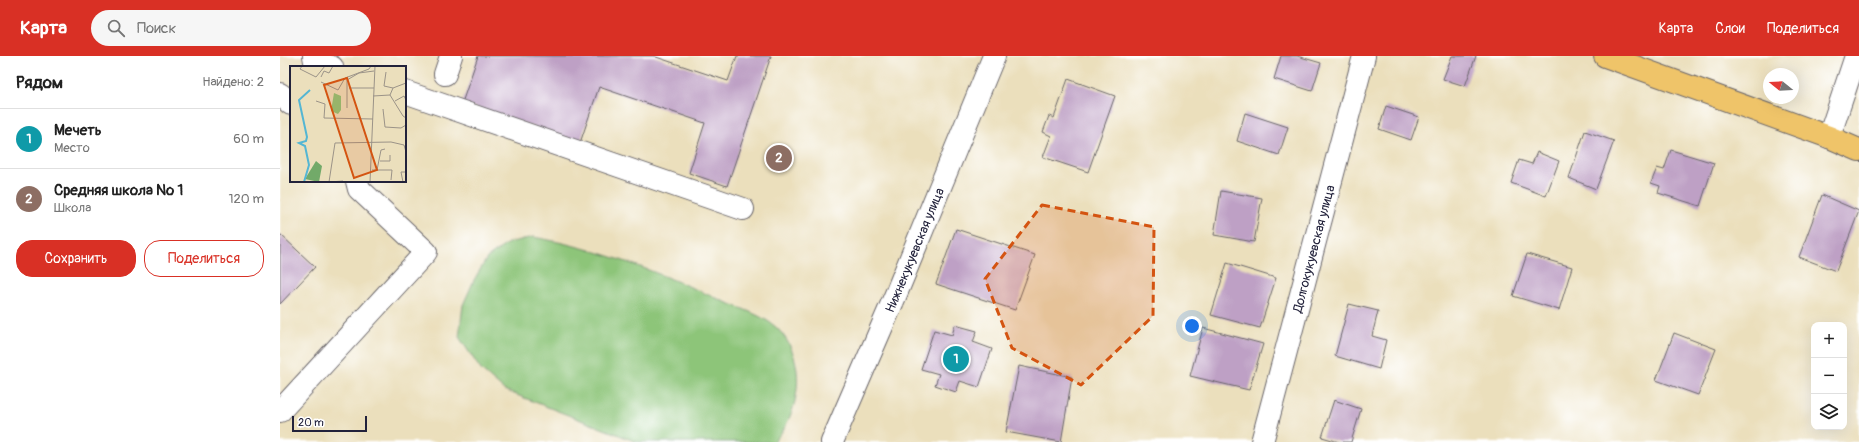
<!DOCTYPE html>
<html lang="ru">
<meta charset="utf-8">
<style>
:root{--surface:#fff;--page:#f6f6f6;--text:#222;--muted:#767676;--line:#e0e0e0;--accent:#d93025}
body{margin:0;font-family:Pangolin,sans-serif;background:var(--page);color:var(--text)}
.controls{position:absolute;right:12px;bottom:12px;display:grid;overflow:hidden;border-radius:8px;box-shadow:0 4px 16px #0002}
.controls button{width:36px;height:36px;display:grid;place-items:center;padding:0;border:0;border-bottom:1px solid var(--line);background:var(--surface);color:var(--text);font:20px sans-serif}
.compass{position:absolute;left:1483px;top:12px;width:36px;height:36px;border-radius:50%;background:var(--surface);box-shadow:0 4px 16px #0002;rotate:288deg}
.scale{position:absolute;left:12px;bottom:10px;width:75px;box-sizing:border-box;padding-left:4px;border:2px solid #22223b;border-top:0;font-size:11px;line-height:14px;white-space:nowrap;color:#22223b;-webkit-text-stroke:3px #fff;paint-order:stroke}
.you{position:absolute;left:912px;top:270px;width:14px;height:14px;margin:-10px;border:3px solid #fff;border-radius:50%;background:#1a73e8;box-shadow:0 0 0 6px #1a73e833}
.badge{display:grid;place-items:center;width:26px;height:26px;border-radius:50%;background:var(--accent);color:#fff;font-size:13px;font-weight:700}
.pin{position:absolute;translate:-50% -50%;border:2px solid #fff;box-shadow:0 1px 4px #0006}
.list{margin:0;padding:0;list-style:none}
h2{display:flex;justify-content:space-between;align-items:center;height:52px;margin:0;padding:0 16px;font-size:17px}
h2 small{font-size:13px;font-weight:400;color:var(--muted)}
.list li{display:grid;grid-template-columns:26px 1fr auto;gap:12px;align-items:center;box-sizing:border-box;height:60px;padding:0 16px;border-top:1px solid var(--line)}
.list b{display:block;font-size:15px;white-space:nowrap}
.list p{margin:0;font-size:13px;white-space:nowrap;color:var(--muted)}
.list em{font-size:13px;font-style:normal;color:var(--muted)}
.actions{display:flex;gap:8px;padding:12px 16px}
.actions a{flex:1;padding:9px 0;border:1px solid var(--accent);border-radius:16px;text-align:center;font-size:14px;color:var(--accent)}
.actions .main{background:var(--accent);color:#fff}
.icon{flex:none;width:22px;height:22px;fill:none;stroke:currentColor;stroke-width:2;stroke-linecap:round;stroke-linejoin:round}
.map{position:relative;flex:none;width:1579px;height:386px;overflow:hidden}
header{display:flex;align-items:center;gap:24px;box-sizing:border-box;height:56px;padding:0 20px;background:var(--accent);color:#fff}
header strong{font-size:19px}
nav{display:flex;gap:22px;margin-inline-start:auto;font-size:14px}
.search{width:280px;height:36px;background:var(--page);display:flex;align-items:center;gap:10px;box-sizing:border-box;padding:0 14px;border-radius:22px;color:var(--muted);font-size:15px}
main{display:flex}
aside{flex:1;background:var(--surface)}
.map>svg:first-child{display:block}
.green{fill:#8dc579;stroke:#58745a}
.building{fill:#bea0c5}
.lines{fill:none;stroke-linecap:round;stroke-linejoin:round}
.minor-casing{stroke:#686468;stroke-width:24}
.major-casing{stroke:#686468;stroke-width:24}
.minor{stroke:#fff;stroke-width:22}
.major{stroke:#efc469;stroke-width:22}
.marked{fill:#d45411;fill-opacity:0.2;stroke:#d45411;stroke-width:3;stroke-dasharray:8 5;stroke-linejoin:round}
.labels{text-anchor:middle;stroke-width:3;stroke-linejoin:round;paint-order:stroke}
.street-label{font-size:13px;fill:#22223b;stroke:#fff}
.inset-river{fill:none;stroke:#54b6d3;stroke-width:2}
.inset-road{fill:none;stroke:#9b9388;stroke-width:1}
.view{fill:#d45411;fill-opacity:0.15;stroke:#d45411;stroke-width:2}
.inset-edge{fill:none;stroke:#22223b;stroke-width:2}
</style>
<header>
<strong>Карта</strong>
<div class="search"><svg class="icon" aria-label="search" viewBox="0 0 24 24"><circle cx="10" cy="10" r="6"/><path d="M15 15l6 6"/></svg>Поиск</div>
<nav><a>Карта</a><a>Слои</a><a>Поделиться</a></nav>
</header>
<main>
<aside>
<h2>Рядом<small>Найдено: 2</small></h2>
<ul class="list">
<li><span class="badge" style="background:#0f9aa8">1</span><div><b>Мечеть</b><p>Место</p></div><em>60 m</em></li>
<li><span class="badge" style="background:#8d6e63">2</span><div><b>Средняя школа № 1</b><p>Школа</p></div><em>120 m</em></li>
</ul>
<div class="actions"><a class="main">Сохранить</a><a>Поделиться</a></div>
</aside>
<div class="map">
<svg width="1579" height="386" viewBox="0 0 1579 386">
<rect width="100%" height="100%" fill="#fff"/>
<filter id="ink" filterUnits="userSpaceOnUse"><feTurbulence type="fractalNoise" baseFrequency=".025" numOctaves="2"/><feDisplacementMap in="SourceGraphic" scale="8" xChannelSelector="R" yChannelSelector="G"/><feConvolveMatrix kernelMatrix="1 2 1 2 8 2 1 2 1" color-interpolation-filters="sRGB"/></filter>
<filter id="wash" filterUnits="userSpaceOnUse"><feTurbulence type="fractalNoise" baseFrequency=".012" numOctaves="4" result="noise"/><feDisplacementMap in="SourceGraphic" scale="16" xChannelSelector="R" yChannelSelector="G"/><feGaussianBlur stdDeviation="0.9" result="paint"/><feColorMatrix in="noise" values="0 0 0 0 0 0 0 0 0 0 0 0 0 0 0 0 0 1.4 0 .05"/><feComposite in="paint" operator="in"/></filter>
<g filter="url(#wash)">
<rect width="100%" height="100%" fill="#ebdfbc"/>
<path class="green" d="M253 181C319 192 384 219 445 246 461 252 486 261 498 273 523 299 522 339 506 369 503 375 498 381 494 386H357L224 334 201 314 179 281 183 249 194 224 207 202 228 187Z"/>
<g id="blocks">
<g class="building">
<polygon points="198,0 373,0 448,25 457,0 491,0 447,130 409,117 425,67 319,31 300,87 182,47"/>
<polygon points="1001,0 1017,0 1041,7 1032,35 994,23"/>
<polygon points="1172,0 1196,0 1185,30 1163,23"/>
<polygon points="788,23 835,40 808,116 763,101 771,80 763,76 769,60 774,62"/>
<polygon points="1106,50 1139,61 1131,84 1099,73"/>
<polygon points="965,57 1008,71 999,99 957,85"/>
<polygon points="1305,75 1334,85 1316,133 1289,122"/>
<polygon points="1391,94 1434,107 1420,150 1378,137 1380,130 1371,127 1377,112 1384,114"/>
<polygon points="1257,96 1279,105 1266,140 1231,127 1239,104 1252,108"/>
<polygon points="941,135 982,142 974,186 934,179"/>
<polygon points="1542,139 1579,155 1556,215 1519,201"/>
<polygon points="676,173 755,199 735,254 656,228"/>
<polygon points="0,178 35,211 0,248"/>
<polygon points="1247,198 1292,211 1279,254 1233,240"/>
<polygon points="947,207 996,222 980,272 931,259"/>
<polygon points="1069,248 1098,255 1092,280 1106,284 1099,313 1055,300"/>
<polygon points="675,269 697,275 693,286 712,293 699,331 680,325 676,336 655,329 659,318 641,313 654,274 672,279"/>
<polygon points="923,272 983,288 969,334 910,320"/>
<polygon points="1394,277 1436,293 1418,339 1376,324"/>
<polygon points="739,310 792,321 781,386 726,376"/>
<polygon points="1054,344 1081,353 1071,386 1059,386 1042,381"/>
</g>
</g>
</g>
<g filter="url(#ink)">
<use href="#blocks" fill-opacity="0" stroke="#686468" stroke-width="1"/>
<g class="lines">
<g class="minor-casing">
<g id="minor">
<polyline points="34,0 35,5 52,11"/>
<polyline points="165,18 171,0"/>
<polyline points="125,36 463,153"/>
<polyline points="0,38 11,48"/>
<polyline points="1549,81 1576,0"/>
<polyline points="0,355 146,196 79,133 77,125"/>
<path id="s1" d="M552 386 616 238 714 0"/>
<path id="s2" d="M982 386 1084 0"/>
</g>
</g>
<g class="major-casing">
<polyline id="major" points="1325,0 1549,81 1579,94"/>
</g>
<use href="#minor" class="minor"/>
<use href="#major" class="major"/>
</g>
</g>
<path class="marked" d="M762 149 874 171 873 260 801 329 732 292 705 223Z"/>
<g class="labels">
<g class="street-label">
<text dy="5" stroke="none"><textPath href="#s2" startOffset="200">Долгокукуевская улица</textPath></text>
<text dy="5" stroke="none"><textPath href="#s1" startOffset="209">Нижнекукуевская улица</textPath></text>
</g>
</g>
<g transform="translate(10 10)">
<rect width="116" height="116" fill="#ebdfbc"/>
<path d="M44 27 51 30V44L48 48 41 45Z" fill="#8dc579"/>
<path d="M26 95 32 100 29 116 15 113Z" fill="#72aa69"/>
<path class="inset-river" d="M14 116 19 99 15 80 9 77 16 75 17 71 9 34 20 24"/>
<path class="inset-road" d="M12 0 10 3 26 11 35 0M96 6 94 20 103 22M31 11 34 5 39 7 43 0M31 16 48 24 55 12 79 3 81 0M59 22H84M100 29 113 50 116 52M83 30 100 29 103 22 116 17M26 35 35 38 34 52 83 53M105 35 114 30 116 34M57 42V14L69 7 84 5M93 43 95 61 111 62 116 59M90 95H100V89M82 104H102L101 114M87 104 91 84 95 83M39 116 45 77 101 76 114 79 116 86M39 116 53 115M80 116 85 0M113 116 111 106H116"/>
<path class="view" d="M57 12 87 104 64 112 34 19Z"/>
<rect width="116" height="116" class="inset-edge"/>
</g>
</svg>
<div class="controls">
<button>+</button>
<button>−</button>
<button><svg class="icon" aria-label="layers" viewBox="0 0 24 24"><path d="M12 4l9 5-9 5-9-5zM3 14l9 5 9-5"/></svg></button>
</div>
<svg class="compass" viewBox="-18 -18 36 36"><path d="M0-13l5 13h-10z" fill="#e53935"/><path d="M0 13l5-13h-10z" fill="#767676"/></svg>
<div class="scale">20 m</div>
<div class="you"></div>
<div class="pin badge" style="left:676px;top:303px;background:#0f9aa8">1</div>
<div class="pin badge" style="left:499px;top:102px;background:#8d6e63">2</div>
</div>
</main>
